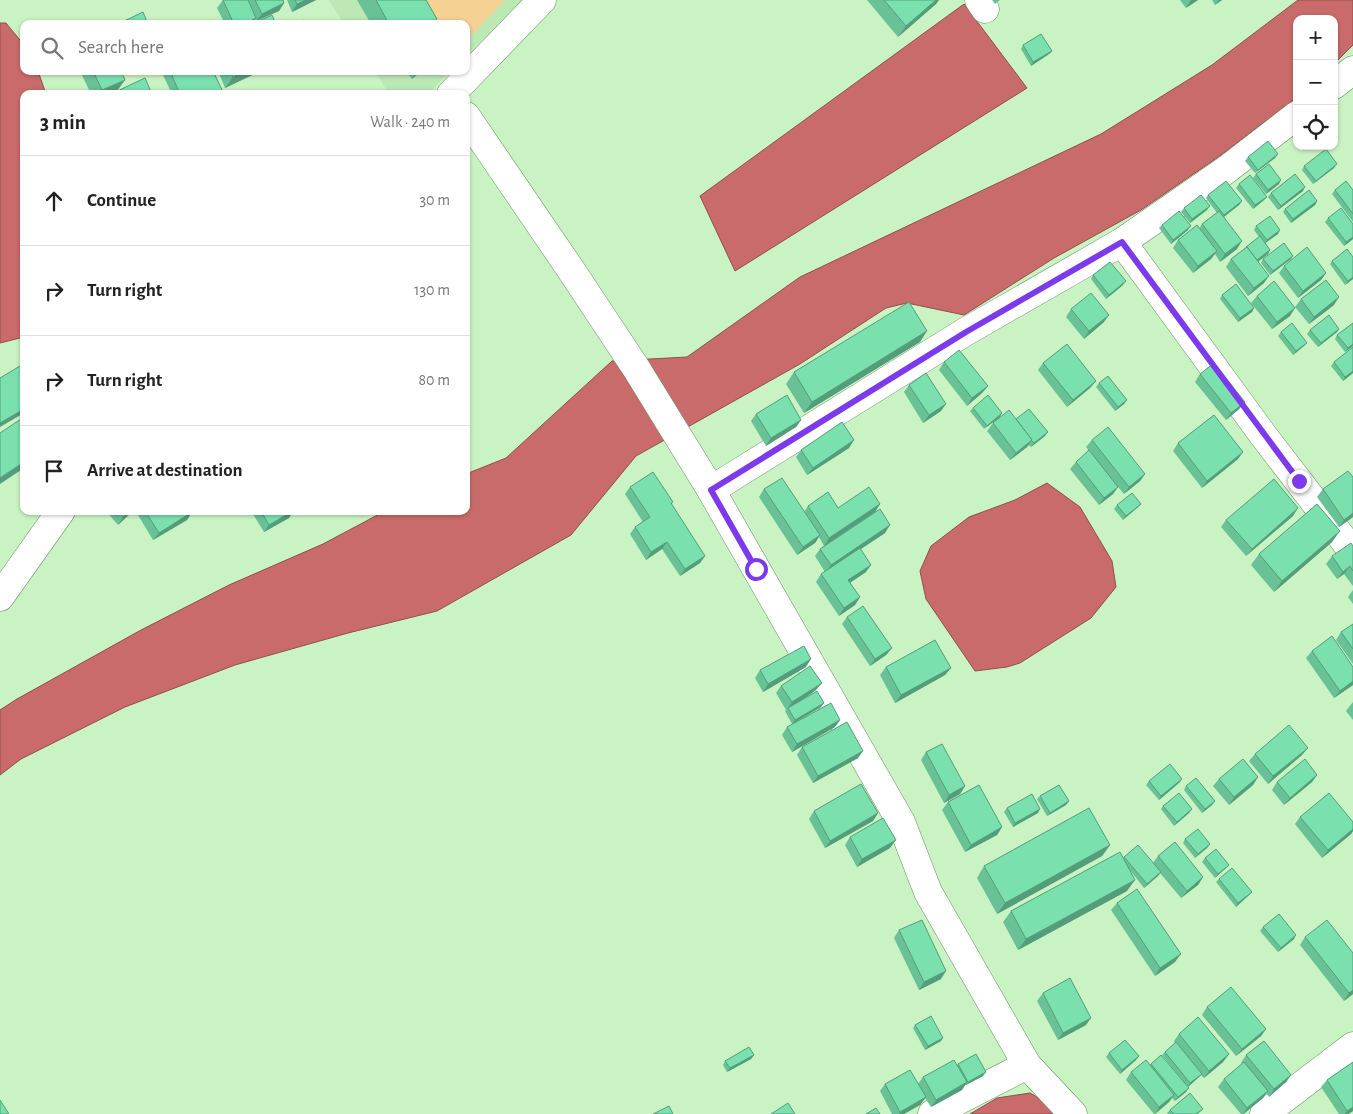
<!DOCTYPE html>
<meta charset="utf-8">
<style>
:root{--surface:#fff;--page:#f6f6f6;--text:#222;--muted:#767676;--line:#e0e0e0}
body{margin:0;font-family:"Alegreya Sans",sans-serif;background:var(--page);color:var(--text)}
.controls{position:absolute;right:15px;top:15px;display:grid;overflow:hidden;border-radius:10px;box-shadow:0 1px 4px #0004}
.controls button{width:45px;height:45px;display:grid;place-items:center;padding:0;border:0;border-bottom:1px solid var(--line);background:var(--surface);color:var(--text);font:25px sans-serif}
.stop{position:absolute;width:15px;height:15px;margin:-11px;border:4px solid #7c3aed;border-radius:50%;background:#fff}
.stop.end{background:#7c3aed;border-color:#fff;box-shadow:0 1px 5px #0008}
.list{margin:0;padding:0;list-style:none}
h2{display:flex;justify-content:space-between;align-items:center;height:65px;margin:0;padding:0 20px;font-size:21px}
h2 small{font-size:16px;font-weight:400;color:var(--muted)}
.list li{display:grid;grid-template-columns:32px 1fr auto;gap:15px;align-items:center;box-sizing:border-box;height:90px;padding:0 20px;border-top:1px solid var(--line)}
.list b{display:block;font-size:19px;white-space:nowrap}
.list em{font-size:16px;font-style:normal;color:var(--muted)}
.icon{flex:none;width:28px;height:28px;fill:none;stroke:currentColor;stroke-width:2;stroke-linecap:round;stroke-linejoin:round}
.map{position:relative;flex:none;width:1353px;height:1114px;overflow:hidden}
.search{position:absolute;background:var(--surface);box-shadow:0 1px 4px #0004;left:20px;top:20px;width:450px;height:55px;display:flex;align-items:center;gap:12px;box-sizing:border-box;padding:0 18px;border-radius:10px;color:var(--muted);font-size:19px}
.panel{position:absolute;background:var(--surface);box-shadow:0 1px 4px #0004;left:20px;top:90px;width:450px;height:425px;border-radius:10px}
.map>svg:first-child{display:block}
.built{fill:#bbe8b3}
.green{fill:#f5d193}
.water{fill:#ca6b6b;stroke:#8e4f4c}
.lines{fill:none;stroke-linecap:round;stroke-linejoin:round}
.minor-casing{stroke:#6a9064;stroke-width:29}
.minor{stroke:#fff;stroke-width:28}
.wall{fill:#69c196}
.shaded-wall{fill:#559d7a}
.building{fill:#7ae0ae;stroke:#559d7a}
.route{stroke:#7c3aed;stroke-width:6}
</style>
<div class="map">
<svg width="1353" height="1114" viewBox="0 0 1353 1114">
<rect width="100%" height="100%" fill="#caf3c3"/>
<g class="built">
<polygon points="329,0 357,0 371,24 344,24"/>
<polygon points="505,0 522,0 466,56 466,41"/>
<polygon points="375,71 450,71 428,94 389,94"/>
</g>
<polygon class="green" points="417,0 505,0 466,41 466,24 432,24"/>
<g class="water">
<polygon points="1298,0 1353,0 1353,45 1334,64 1334,19 1297,19 1297,97 1221,155 1141,210 1054,258 964,315 907,303 886,308 800,364 636,456 571,535 437,611 348,633 235,665 125,707 21,759 0,775 0,710 17,699 141,630 229,585 323,544 385,511 466,511 466,474 506,458 612,361 687,357 800,277 1101,134 1212,65"/>
<polygon points="964,4 1027,88 735,271 700,196"/>
<polygon points="0,23 6,23 24,45 24,71 38,71 46,94 24,94 24,337 0,343"/>
<polygon points="1047,483 1080,507 1112,561 1116,587 1091,618 1020,663 1007,667 975,671 926,599 920,571 931,546 969,517 1015,500"/>
<polygon points="1030,1093 1056,1108 1060,1114 970,1114 997,1098"/>
</g>
<g class="lines">
<g class="minor-casing">
<g id="minor">
<polyline points="979,0 985,9"/>
<polyline points="1334,85 1353,70"/>
<polyline points="451,94 542,0"/>
<polyline points="466,116 571,270 636,368 711,490 901,822 928,892 1027,1065 1073,1114"/>
<polyline points="1122,242 1263,435 1353,552"/>
<polyline points="711,490 965,332 1122,242 1226,170 1297,115"/>
<polyline points="0,597 61,511"/>
<polyline points="932,1114 1027,1065"/>
<polyline points="1264,1114 1353,1046"/>
</g>
</g>
<use href="#minor" class="minor"/>
</g>
<g class="wall">
<polygon points="223,0 283,0 284,3 279,11 256,21 255,19 252,24 225,24 217,8"/>
<polygon points="287,0 316,0 292,12"/>
<polygon points="357,0 426,0 437,19 434,24 371,24"/>
<polygon points="867,0 939,0 936,4 898,37"/>
<polygon points="992,0 1000,0 995,4"/>
<polygon points="1180,0 1198,0 1186,8"/>
<polygon points="1212,0 1222,0 1215,5"/>
<polygon points="1023,45 1052,51 1049,54 1031,66 1021,49"/>
<polygon points="80,71 121,71 111,94 91,94"/>
<polygon points="165,71 213,71 224,94 172,94 163,75"/>
<polygon points="218,71 261,71 225,88"/>
<polygon points="406,71 421,71 412,79"/>
<polygon points="1278,154 1275,158 1255,173 1245,161 1248,157"/>
<polygon points="1304,166 1334,168 1313,184 1302,170"/>
<polygon points="1256,174 1279,184 1266,194 1253,178"/>
<polygon points="1239,184 1264,200 1253,209 1236,188"/>
<polygon points="1335,190 1353,190 1353,222 1332,194"/>
<polygon points="1303,191 1278,210 1268,197 1271,193"/>
<polygon points="1208,195 1242,201 1239,205 1224,217 1237,249 1220,262 1215,254 1211,259 1193,273 1173,248 1178,240 1199,229 1202,224 1217,213 1206,198"/>
<polygon points="1317,201 1315,205 1291,223 1283,212 1285,209"/>
<polygon points="1184,208 1207,210 1190,223 1181,212"/>
<polygon points="1328,218 1353,224 1353,239 1344,246 1325,222"/>
<polygon points="1162,225 1188,230 1171,244 1159,228"/>
<polygon points="1256,226 1278,234 1265,243 1270,250 1268,254 1258,261 1264,283 1248,296 1226,267 1231,259 1259,237 1254,230"/>
<polygon points="1293,256 1291,259 1270,275 1261,263 1263,259"/>
<polygon points="1353,257 1353,279 1345,285 1330,264 1332,261"/>
<polygon points="1284,266 1326,273 1321,280 1298,298 1279,273"/>
<polygon points="1093,275 1123,285 1106,299 1091,279"/>
<polygon points="1222,295 1254,308 1252,312 1238,322 1220,299"/>
<polygon points="1257,296 1290,316 1272,329 1251,303"/>
<polygon points="1301,299 1334,305 1309,324 1295,307"/>
<polygon points="1071,309 1104,322 1084,339 1066,317"/>
<polygon points="1353,324 1353,346 1345,352 1335,339 1337,335"/>
<polygon points="1339,329 1337,332 1318,347 1307,334 1310,330"/>
<polygon points="1281,332 1304,346 1293,355 1278,336"/>
<polygon points="920,342 804,413 786,384 794,372"/>
<polygon points="944,362 988,386 982,393 967,406 939,370"/>
<polygon points="1334,362 1353,373 1343,381 1331,366"/>
<polygon points="1043,363 1096,381 1090,388 1067,407 1038,370"/>
<polygon points="1200,374 1245,402 1239,409 1226,420 1195,382"/>
<polygon points="1099,383 1127,400 1124,404 1115,411 1096,387"/>
<polygon points="909,385 941,411 923,423 904,392"/>
<polygon points="973,408 1000,417 984,429 970,411"/>
<polygon points="756,414 801,420 796,427 766,446 751,421"/>
<polygon points="1016,419 1045,436 1031,447 1029,445 1027,447 1010,460 987,431 993,423"/>
<polygon points="1092,440 1145,474 1140,481 1124,494 1118,487 1113,494 1099,505 1070,469 1076,462 1089,451 1086,447"/>
<polygon points="1178,443 1238,459 1202,488 1173,451"/>
<polygon points="849,448 807,475 796,457 801,450"/>
<polygon points="630,487 671,504 705,556 700,563 680,576 662,549 646,560 630,534 635,527 643,522 625,494"/>
<polygon points="764,489 804,512 808,506 838,508 880,504 875,512 824,546 819,537 815,543 797,555 759,497"/>
<polygon points="1323,489 1353,517 1339,527 1317,497"/>
<polygon points="1141,504 1138,507 1123,520 1114,509 1117,505"/>
<polygon points="106,511 133,511 118,525"/>
<polygon points="140,511 192,511 192,512 187,520 153,540 138,515"/>
<polygon points="251,511 301,511 296,515 293,511 289,518 264,532"/>
<polygon points="1293,516 1246,556 1221,527 1226,520"/>
<polygon points="885,533 861,549 866,572 850,583 860,597 855,605 839,616 816,582 821,574 825,572 815,556 820,549"/>
<polygon points="1332,542 1274,592 1251,565 1259,554"/>
<polygon points="1353,546 1353,586 1344,574 1337,579 1326,564 1332,556"/>
<polygon points="1353,590 1353,604 1348,597"/>
<polygon points="847,617 892,648 886,655 870,666 842,624"/>
<polygon points="1353,624 1353,664 1336,640 1341,632"/>
<polygon points="1312,651 1353,667 1353,685 1334,698 1306,658"/>
<polygon points="806,667 763,692 755,678 760,670"/>
<polygon points="886,667 951,668 945,675 895,703 880,675"/>
<polygon points="781,686 816,690 805,698 821,707 792,724 785,711 786,710 776,693"/>
<polygon points="1353,702 1353,720 1346,711"/>
<polygon points="840,720 835,727 792,752 782,735 787,727"/>
<polygon points="802,747 858,758 813,783 797,755"/>
<polygon points="926,752 965,786 960,794 944,803 921,760"/>
<polygon points="1255,754 1302,755 1268,784 1249,761"/>
<polygon points="1317,775 1312,782 1284,805 1272,790 1277,782"/>
<polygon points="1258,777 1253,785 1229,805 1213,786 1219,779"/>
<polygon points="1149,781 1180,782 1159,800 1146,785"/>
<polygon points="1186,786 1212,805 1202,813 1184,790"/>
<polygon points="1040,796 1069,801 1066,805 1047,816 1037,799"/>
<polygon points="948,802 1002,827 997,835 965,852 942,810"/>
<polygon points="1163,806 1192,809 1189,813 1174,826 1161,809"/>
<polygon points="1007,808 1038,813 1013,827 1004,812"/>
<polygon points="814,811 878,813 873,821 825,848 809,819"/>
<polygon points="1300,817 1353,822 1353,831 1351,834 1322,858 1295,824"/>
<polygon points="850,837 890,848 857,867 845,845"/>
<polygon points="1185,839 1210,844 1207,848 1195,858 1183,843"/>
<polygon points="1110,845 1102,856 997,914 977,878 984,866"/>
<polygon points="1158,856 1203,877 1198,885 1181,898 1160,873 1158,876 1144,888 1129,869 1127,891 1018,950 1003,922 1011,911 1123,858 1124,857 1153,863"/>
<polygon points="1205,858 1229,865 1226,868 1215,878 1202,862"/>
<polygon points="1219,879 1252,892 1249,895 1236,907 1216,882"/>
<polygon points="1117,903 1175,962 1155,976 1111,910"/>
<polygon points="1263,927 1294,939 1278,952 1260,931"/>
<polygon points="899,930 941,979 919,990 894,938"/>
<polygon points="1305,937 1353,994 1344,1001 1300,945"/>
<polygon points="1043,993 1086,1025 1058,1040 1037,1001"/>
<polygon points="1207,1007 1266,1029 1261,1036 1236,1056 1202,1015"/>
<polygon points="915,1025 941,1041 925,1050 913,1028"/>
<polygon points="1179,1034 1229,1054 1223,1062 1204,1078 1201,1075 1199,1077 1188,1087 1162,1055 1165,1052 1175,1043 1174,1041"/>
<polygon points="1109,1053 1139,1056 1136,1060 1120,1074 1106,1057"/>
<polygon points="754,1055 751,1059 727,1072 723,1065 725,1061"/>
<polygon points="1246,1055 1291,1075 1286,1082 1269,1097 1266,1093 1263,1098 1244,1114 1241,1114 1218,1087 1224,1079 1242,1064 1241,1063"/>
<polygon points="1353,1062 1353,1111 1348,1114 1339,1114 1321,1087 1327,1080"/>
<polygon points="958,1064 983,1076 966,1085 965,1085 962,1090 931,1107 925,1098 920,1105 904,1114 892,1114 880,1091 885,1084 918,1084 923,1077 957,1065"/>
<polygon points="1151,1064 1186,1092 1175,1101 1172,1098 1169,1102 1155,1114 1154,1114 1126,1080 1131,1072"/>
<polygon points="1203,1109 1198,1114 1168,1114 1167,1113 1170,1110"/>
</g>
<g class="shaded-wall">
<polygon points="306,0 316,0 292,12 297,4"/>
<polygon points="936,0 939,0 936,4 898,37 906,26"/>
<polygon points="1191,0 1198,0 1186,8"/>
<polygon points="1219,0 1222,0 1215,5"/>
<polygon points="284,3 279,11 256,21 262,14"/>
<polygon points="256,18 252,24 244,24"/>
<polygon points="1052,51 1049,54 1031,66 1033,62"/>
<polygon points="245,71 261,71 225,88 233,77"/>
<polygon points="417,71 421,71 412,79"/>
<polygon points="125,80 117,91 111,94 99,94 102,90"/>
<polygon points="1278,154 1275,158 1255,173 1258,170"/>
<polygon points="1337,164 1334,168 1313,184 1316,181"/>
<polygon points="1281,180 1279,184 1266,194 1268,190"/>
<polygon points="1305,187 1303,191 1278,210 1281,206"/>
<polygon points="1267,197 1264,200 1253,209 1255,205"/>
<polygon points="1242,201 1239,205 1221,219 1224,215"/>
<polygon points="1317,201 1315,205 1291,223 1293,219"/>
<polygon points="1210,206 1207,210 1190,223 1192,219"/>
<polygon points="1191,226 1188,230 1171,244 1173,240"/>
<polygon points="1280,230 1278,234 1264,244 1267,240"/>
<polygon points="1353,237 1353,239 1344,246 1346,242"/>
<polygon points="1242,241 1237,249 1220,262 1225,254"/>
<polygon points="1270,250 1268,254 1254,265 1256,261"/>
<polygon points="1217,251 1211,259 1193,273 1198,266"/>
<polygon points="1293,256 1291,259 1270,275 1273,271"/>
<polygon points="1326,273 1321,280 1298,298 1303,291"/>
<polygon points="1269,276 1264,283 1248,296 1254,288"/>
<polygon points="1353,277 1353,279 1345,285 1348,281"/>
<polygon points="1126,281 1123,285 1106,299 1109,295"/>
<polygon points="1339,297 1334,305 1309,324 1314,317"/>
<polygon points="1254,308 1252,312 1238,322 1240,318"/>
<polygon points="1295,308 1290,316 1272,329 1277,322"/>
<polygon points="1109,315 1104,322 1084,339 1089,331"/>
<polygon points="1339,329 1337,332 1318,347 1321,343"/>
<polygon points="927,331 920,342 804,413 812,402"/>
<polygon points="1307,343 1304,346 1293,355 1296,351"/>
<polygon points="1353,344 1353,346 1345,352 1348,348"/>
<polygon points="1353,371 1353,373 1343,381 1345,377"/>
<polygon points="1096,381 1090,388 1067,407 1073,400"/>
<polygon points="988,386 982,393 967,406 972,398"/>
<polygon points="1127,400 1124,404 1115,411 1118,407"/>
<polygon points="1245,402 1239,409 1226,420 1231,413"/>
<polygon points="946,404 941,411 923,423 929,415"/>
<polygon points="24,409 24,413 0,427 0,423"/>
<polygon points="1002,413 1000,417 984,429 987,426"/>
<polygon points="801,420 796,427 766,446 771,438"/>
<polygon points="1048,432 1045,436 1031,447 1034,443"/>
<polygon points="854,440 849,448 807,475 813,468"/>
<polygon points="1032,440 1027,447 1010,460 1016,453"/>
<polygon points="1243,452 1238,459 1202,488 1207,481"/>
<polygon points="24,462 24,468 0,484 0,478"/>
<polygon points="1145,474 1140,481 1124,494 1129,487"/>
<polygon points="1118,487 1113,494 1099,505 1104,498"/>
<polygon points="880,504 875,512 824,546 829,538"/>
<polygon points="1141,504 1138,507 1123,520 1126,516"/>
<polygon points="1298,508 1293,516 1246,556 1252,549"/>
<polygon points="130,511 133,511 118,525 123,517"/>
<polygon points="293,511 289,518 264,532 269,525"/>
<polygon points="192,512 187,520 153,540 159,533"/>
<polygon points="1353,513 1353,517 1339,527 1344,520"/>
<polygon points="890,525 885,533 826,572 831,565"/>
<polygon points="1340,531 1332,542 1274,592 1282,581"/>
<polygon points="820,535 815,543 797,555 803,547"/>
<polygon points="667,542 662,549 646,560 651,552"/>
<polygon points="705,556 700,563 680,576 685,569"/>
<polygon points="871,565 866,572 843,587 848,580"/>
<polygon points="1350,566 1344,574 1337,579 1343,572"/>
<polygon points="860,597 855,605 839,616 844,608"/>
<polygon points="892,648 886,655 870,666 875,659"/>
<polygon points="811,659 806,667 763,692 768,684"/>
<polygon points="951,668 945,675 895,703 901,695"/>
<polygon points="1353,681 1353,685 1334,698 1340,691"/>
<polygon points="822,683 816,690 788,709 788,708 792,702"/>
<polygon points="824,703 821,707 792,724 795,720"/>
<polygon points="840,720 835,727 792,752 797,744"/>
<polygon points="1308,748 1302,755 1268,784 1273,776"/>
<polygon points="863,751 858,758 813,783 818,776"/>
<polygon points="1317,775 1312,782 1284,805 1290,798"/>
<polygon points="1258,777 1253,785 1229,805 1234,797"/>
<polygon points="1182,779 1180,782 1159,800 1161,796"/>
<polygon points="965,786 960,794 944,803 949,795"/>
<polygon points="1069,801 1066,805 1047,816 1050,813"/>
<polygon points="1215,801 1212,805 1202,813 1205,809"/>
<polygon points="1040,809 1038,813 1013,827 1015,823"/>
<polygon points="1192,809 1189,813 1174,826 1177,822"/>
<polygon points="878,813 873,821 825,848 830,841"/>
<polygon points="1002,827 997,835 965,852 971,845"/>
<polygon points="1353,829 1353,831 1351,834 1322,858 1328,850"/>
<polygon points="896,840 890,848 857,867 862,859"/>
<polygon points="1210,844 1207,848 1195,858 1198,854"/>
<polygon points="1110,845 1102,856 997,914 1005,903"/>
<polygon points="1229,865 1226,868 1215,878 1218,874"/>
<polygon points="1161,872 1158,876 1144,888 1147,884"/>
<polygon points="1203,877 1198,885 1181,898 1187,891"/>
<polygon points="1135,880 1127,891 1018,950 1026,939"/>
<polygon points="1252,892 1249,895 1236,907 1238,903"/>
<polygon points="1296,935 1294,939 1278,952 1281,948"/>
<polygon points="1181,954 1175,962 1155,976 1160,968"/>
<polygon points="946,971 941,979 919,990 924,982"/>
<polygon points="1353,990 1353,994 1344,1001 1349,993"/>
<polygon points="1091,1018 1086,1025 1058,1040 1063,1033"/>
<polygon points="1266,1029 1261,1036 1236,1056 1242,1049"/>
<polygon points="943,1038 941,1041 925,1050 928,1046"/>
<polygon points="1229,1054 1223,1062 1204,1078 1209,1071"/>
<polygon points="754,1055 751,1059 727,1072 730,1068"/>
<polygon points="1139,1056 1136,1060 1120,1074 1122,1070"/>
<polygon points="986,1072 983,1076 966,1085 968,1082"/>
<polygon points="1202,1074 1199,1077 1188,1087 1190,1083"/>
<polygon points="1291,1075 1286,1082 1269,1097 1274,1089"/>
<polygon points="967,1082 962,1090 931,1107 936,1100"/>
<polygon points="1189,1088 1186,1092 1175,1101 1178,1097"/>
<polygon points="1268,1091 1263,1098 1243,1114 1247,1108"/>
<polygon points="1174,1095 1169,1102 1155,1114 1159,1107"/>
<polygon points="926,1097 920,1105 904,1114 899,1114 900,1112"/>
<polygon points="1353,1107 1353,1111 1348,1114 1345,1114 1347,1111"/>
</g>
<g class="building">
<polygon points="223,0 248,0 256,18 244,24 234,24"/>
<polygon points="255,0 283,0 284,3 262,14"/>
<polygon points="295,0 306,0 297,4"/>
<polygon points="376,0 426,0 437,19 430,24 389,24"/>
<polygon points="884,0 936,0 906,26"/>
<polygon points="143,12 148,24 118,24"/>
<polygon points="272,15 276,24 252,24"/>
<polygon points="304,20 305,24 296,24"/>
<polygon points="1041,34 1052,51 1033,62 1023,45"/>
<polygon points="93,71 121,71 125,80 102,90"/>
<polygon points="170,71 213,71 224,94 180,94"/>
<polygon points="230,71 245,71 233,77"/>
<polygon points="145,78 152,94 111,94"/>
<polygon points="1268,141 1278,154 1258,170 1248,157"/>
<polygon points="1326,149 1337,164 1316,181 1304,166"/>
<polygon points="1269,164 1281,180 1268,190 1256,174"/>
<polygon points="1295,174 1305,187 1281,206 1271,193"/>
<polygon points="1250,175 1267,197 1255,205 1239,184"/>
<polygon points="1226,181 1242,201 1224,215 1208,195"/>
<polygon points="1346,181 1353,190 1353,214 1335,190"/>
<polygon points="1309,190 1317,201 1293,219 1285,209"/>
<polygon points="1201,195 1210,206 1192,219 1184,208"/>
<polygon points="1341,208 1353,224 1353,237 1346,242 1328,218"/>
<polygon points="1179,211 1191,226 1173,240 1162,225"/>
<polygon points="1219,211 1242,241 1225,254 1202,224"/>
<polygon points="1270,216 1280,230 1267,240 1256,226"/>
<polygon points="1197,225 1217,251 1198,266 1178,240"/>
<polygon points="1260,236 1270,250 1257,260 1247,247 1246,247"/>
<polygon points="1284,243 1293,256 1273,271 1263,259"/>
<polygon points="1247,247 1269,276 1254,288 1231,259"/>
<polygon points="1307,247 1326,273 1303,291 1284,266"/>
<polygon points="1347,249 1353,257 1353,277 1348,281 1332,261"/>
<polygon points="1110,262 1126,281 1109,295 1093,275"/>
<polygon points="1326,280 1339,297 1314,317 1301,299"/>
<polygon points="1274,281 1295,308 1277,322 1257,296"/>
<polygon points="1236,284 1254,308 1240,318 1222,295"/>
<polygon points="1091,293 1109,315 1089,331 1071,309"/>
<polygon points="909,302 927,331 812,402 794,372"/>
<polygon points="1329,315 1339,329 1321,343 1310,330"/>
<polygon points="1292,323 1307,343 1296,351 1281,332"/>
<polygon points="1353,323 1353,344 1348,348 1337,335"/>
<polygon points="1067,344 1096,381 1073,400 1043,363"/>
<polygon points="1353,347 1353,371 1345,377 1334,362"/>
<polygon points="959,350 988,386 972,398 944,362"/>
<polygon points="1214,363 1245,402 1231,413 1200,374"/>
<polygon points="20,366 24,372 24,409 0,423 0,378"/>
<polygon points="926,373 946,404 929,415 909,385"/>
<polygon points="1108,376 1127,400 1118,407 1099,383"/>
<polygon points="787,395 801,420 771,438 756,414"/>
<polygon points="988,395 1002,413 987,426 973,408"/>
<polygon points="1029,409 1048,432 1034,443 1031,440 1032,440 1016,419"/>
<polygon points="1009,410 1032,440 1016,453 993,423"/>
<polygon points="1214,415 1243,452 1207,481 1178,443"/>
<polygon points="24,417 24,462 0,478 0,433"/>
<polygon points="842,422 854,440 813,468 801,450"/>
<polygon points="1108,427 1145,474 1129,487 1092,440"/>
<polygon points="1089,450 1118,487 1104,498 1076,462"/>
<polygon points="1348,471 1353,477 1353,513 1344,520 1323,489"/>
<polygon points="653,472 673,502 671,503 705,556 685,569 667,542 651,552 635,527 650,517 630,487"/>
<polygon points="782,478 820,535 803,547 764,489"/>
<polygon points="1274,479 1298,508 1252,549 1226,520"/>
<polygon points="869,487 880,504 829,538 808,506 828,492 838,508"/>
<polygon points="1132,493 1141,504 1126,516 1117,505"/>
<polygon points="1317,504 1340,531 1282,581 1259,554"/>
<polygon points="880,509 890,525 831,565 820,549"/>
<polygon points="118,511 130,511 123,517"/>
<polygon points="145,511 192,511 192,512 159,533"/>
<polygon points="261,511 293,511 269,525"/>
<polygon points="1351,543 1353,546 1353,571 1350,566 1343,572 1332,556"/>
<polygon points="860,548 871,565 848,580 860,597 844,608 821,574"/>
<polygon points="863,606 892,648 875,659 847,617"/>
<polygon points="1353,624 1353,649 1341,632"/>
<polygon points="1332,636 1353,667 1353,681 1340,691 1312,651"/>
<polygon points="935,640 951,668 901,695 886,667"/>
<polygon points="804,646 811,659 768,684 760,670"/>
<polygon points="810,666 822,683 792,702 781,686"/>
<polygon points="817,691 824,703 795,720 788,708"/>
<polygon points="831,703 840,720 797,744 787,727"/>
<polygon points="847,722 863,751 818,776 802,747"/>
<polygon points="1289,725 1308,748 1273,776 1255,754"/>
<polygon points="942,744 965,786 949,795 926,752"/>
<polygon points="1243,759 1258,777 1234,797 1219,779"/>
<polygon points="1305,759 1317,775 1290,798 1277,782"/>
<polygon points="1170,764 1182,779 1161,796 1149,781"/>
<polygon points="1196,778 1215,801 1205,809 1186,786"/>
<polygon points="861,784 878,813 830,841 814,811"/>
<polygon points="979,785 1002,827 971,845 948,802"/>
<polygon points="1059,785 1069,801 1050,813 1040,796"/>
<polygon points="1179,793 1192,809 1177,822 1163,806"/>
<polygon points="1329,793 1353,822 1353,829 1328,850 1300,817"/>
<polygon points="1032,794 1040,809 1015,823 1007,808"/>
<polygon points="1089,808 1110,845 1005,903 984,866"/>
<polygon points="883,818 896,840 862,859 850,837"/>
<polygon points="1198,829 1210,844 1198,854 1185,839"/>
<polygon points="1175,842 1203,877 1187,891 1158,856"/>
<polygon points="1138,845 1161,872 1147,884 1124,857"/>
<polygon points="1216,849 1229,865 1218,874 1205,858"/>
<polygon points="1120,852 1135,880 1026,939 1011,911"/>
<polygon points="1232,868 1252,892 1238,903 1219,879"/>
<polygon points="1137,889 1181,954 1160,968 1117,903"/>
<polygon points="1279,914 1296,935 1281,948 1263,927"/>
<polygon points="922,920 946,971 924,982 899,930"/>
<polygon points="1327,920 1353,953 1353,990 1349,993 1305,937"/>
<polygon points="1070,978 1091,1018 1063,1033 1043,993"/>
<polygon points="1231,987 1266,1029 1242,1049 1207,1007"/>
<polygon points="931,1016 943,1038 928,1046 915,1025"/>
<polygon points="1198,1017 1229,1054 1209,1071 1179,1034"/>
<polygon points="1125,1040 1139,1056 1122,1070 1109,1053"/>
<polygon points="1264,1041 1291,1075 1274,1089 1246,1055"/>
<polygon points="1176,1042 1202,1074 1190,1083 1165,1052"/>
<polygon points="749,1047 754,1055 730,1068 725,1061"/>
<polygon points="976,1054 986,1072 968,1082 958,1064"/>
<polygon points="1161,1055 1189,1088 1178,1097 1151,1064"/>
<polygon points="954,1060 967,1082 936,1100 923,1077"/>
<polygon points="1146,1060 1174,1095 1159,1107 1131,1072"/>
<polygon points="1244,1062 1268,1091 1247,1108 1224,1079"/>
<polygon points="1353,1062 1353,1107 1347,1111 1327,1080"/>
<polygon points="910,1070 926,1097 900,1112 885,1084"/>
<polygon points="1190,1093 1203,1109 1196,1114 1174,1114 1170,1110"/>
<polygon points="0,1100 9,1114 0,1114"/>
<polygon points="788,1103 795,1114 771,1114"/>
<polygon points="669,1106 673,1114 653,1114"/>
<polygon points="876,1108 880,1114 866,1114"/>
</g>
<g class="lines">
<polyline class="route" points="756,569 711,490 966,332 1122,242 1299,481"/>
</g>
</svg>
<div class="controls">
<button>+</button>
<button>−</button>
<button><svg class="icon" aria-label="locate" viewBox="0 0 24 24"><circle cx="12" cy="12" r="6"/><path d="M12 2v4M12 18v4M2 12h4M18 12h4"/></svg></button>
</div>
<div class="stop" style="left:756px;top:569px"></div>
<div class="stop end" style="left:1299px;top:481px"></div>
<div class="search"><svg class="icon" aria-label="search" viewBox="0 0 24 24"><circle cx="10" cy="10" r="6"/><path d="M15 15l6 6"/></svg>Search here</div>
<section class="panel">
<h2>3 min<small>Walk · 240 m</small></h2>
<ul class="list">
<li><svg class="icon" aria-label="ahead" viewBox="0 0 24 24"><path d="M12 20V5M6 11l6-6 6 6"/></svg><div><b>Continue</b></div><em>30 m</em></li>
<li><svg class="icon" aria-label="right" viewBox="0 0 24 24"><path d="M7 20v-9h11M14 6l5 5-5 5"/></svg><div><b>Turn right</b></div><em>130 m</em></li>
<li><svg class="icon" aria-label="right" viewBox="0 0 24 24"><path d="M7 20v-9h11M14 6l5 5-5 5"/></svg><div><b>Turn right</b></div><em>80 m</em></li>
<li><svg class="icon" aria-label="arrive" viewBox="0 0 24 24"><path d="M6 21V4h12l-3 4 3 4H6"/></svg><div><b>Arrive at destination</b></div></li>
</ul>
</section>
</div>
